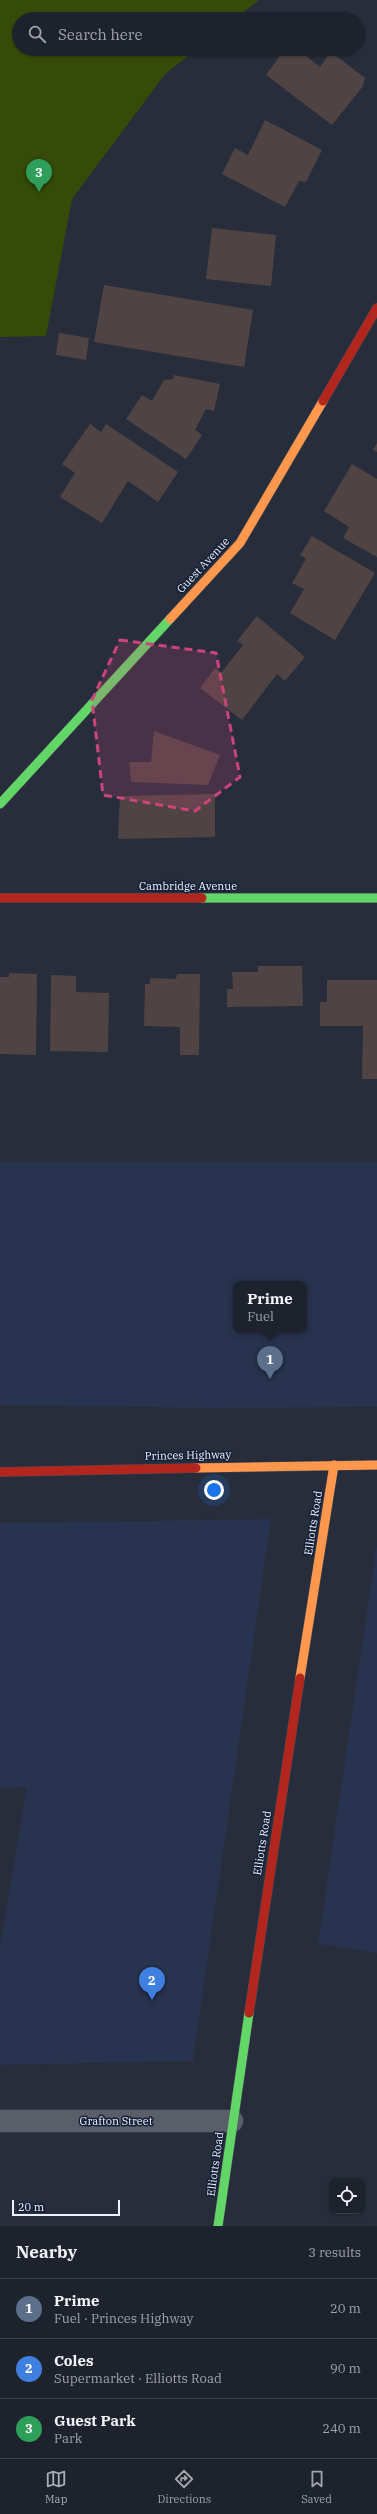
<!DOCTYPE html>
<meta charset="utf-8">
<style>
:root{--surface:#1d222c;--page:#252a34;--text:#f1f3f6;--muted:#a0a4a9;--line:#3b3f48;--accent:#a8adb8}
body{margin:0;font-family:"IBM Plex Serif",serif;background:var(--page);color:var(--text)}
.controls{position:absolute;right:12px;bottom:12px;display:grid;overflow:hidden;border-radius:8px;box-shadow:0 1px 3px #0004}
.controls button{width:36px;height:36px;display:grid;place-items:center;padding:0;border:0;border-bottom:1px solid var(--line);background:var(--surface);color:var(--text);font:20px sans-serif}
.scale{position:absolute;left:12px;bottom:10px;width:108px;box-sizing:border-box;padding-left:4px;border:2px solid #eef2fc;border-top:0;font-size:11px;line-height:14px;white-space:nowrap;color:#eef2fc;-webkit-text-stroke:3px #162038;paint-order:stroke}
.you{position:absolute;left:214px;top:1490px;width:14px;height:14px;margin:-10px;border:3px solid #fff;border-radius:50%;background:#1a73e8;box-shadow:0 0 0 6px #1a73e833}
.badge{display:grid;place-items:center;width:26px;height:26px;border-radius:50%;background:var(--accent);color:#fff;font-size:13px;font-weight:700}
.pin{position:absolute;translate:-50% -33px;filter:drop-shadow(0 1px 2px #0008)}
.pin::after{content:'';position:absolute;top:21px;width:14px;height:12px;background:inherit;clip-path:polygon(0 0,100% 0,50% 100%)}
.popup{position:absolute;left:233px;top:1281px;width:74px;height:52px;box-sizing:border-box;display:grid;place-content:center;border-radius:8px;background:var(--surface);filter:drop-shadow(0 1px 3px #0005);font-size:13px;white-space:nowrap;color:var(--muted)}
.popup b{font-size:15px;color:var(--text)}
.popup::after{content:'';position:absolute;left:50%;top:100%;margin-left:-8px;border:8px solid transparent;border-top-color:var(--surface)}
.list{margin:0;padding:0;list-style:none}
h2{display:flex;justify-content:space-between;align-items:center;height:52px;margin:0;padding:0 16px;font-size:17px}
h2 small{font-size:13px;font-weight:400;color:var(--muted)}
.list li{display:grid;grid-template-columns:26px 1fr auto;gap:12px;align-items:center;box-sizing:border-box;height:60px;padding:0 16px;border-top:1px solid var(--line)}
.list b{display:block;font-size:15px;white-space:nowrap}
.list p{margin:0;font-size:13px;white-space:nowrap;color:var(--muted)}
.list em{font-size:13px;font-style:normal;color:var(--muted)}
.icon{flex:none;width:22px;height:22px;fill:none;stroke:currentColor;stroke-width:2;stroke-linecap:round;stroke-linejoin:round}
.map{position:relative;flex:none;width:377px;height:2226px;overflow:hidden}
.search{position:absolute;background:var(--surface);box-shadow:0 1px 3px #0004;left:12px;right:12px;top:12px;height:44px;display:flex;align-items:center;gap:10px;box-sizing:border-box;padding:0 14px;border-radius:22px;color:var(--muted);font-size:15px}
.sheet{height:232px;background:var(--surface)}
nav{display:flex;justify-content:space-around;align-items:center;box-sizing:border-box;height:56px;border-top:1px solid var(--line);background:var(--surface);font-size:11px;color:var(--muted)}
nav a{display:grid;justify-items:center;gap:2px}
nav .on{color:var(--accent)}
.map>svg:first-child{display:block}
.built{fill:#27334f;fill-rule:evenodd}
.green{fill:#374b08}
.building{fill:#4f4443}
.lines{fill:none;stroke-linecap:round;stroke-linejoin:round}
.street-casing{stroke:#464a55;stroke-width:23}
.fast-casing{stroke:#464a55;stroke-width:10}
.slow-casing{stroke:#464a55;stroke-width:10}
.jam-casing{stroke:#464a55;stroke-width:10}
.street{stroke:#595e69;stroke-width:22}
.fast{stroke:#63d668;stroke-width:9}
.slow{stroke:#ff974d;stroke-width:9}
.jam{stroke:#b3261e;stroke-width:9}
.marked{fill:#cb447b;fill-opacity:0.2;stroke:#cb447b;stroke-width:3;stroke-dasharray:8 5;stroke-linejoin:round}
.labels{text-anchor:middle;stroke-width:3;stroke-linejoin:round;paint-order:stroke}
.street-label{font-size:11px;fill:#eef2fc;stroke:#162038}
</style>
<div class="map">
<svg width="377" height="2226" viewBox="0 0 377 2226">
<rect width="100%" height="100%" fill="#272d3a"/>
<g class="built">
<path d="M0 1162H377V1407L208 1408 0 1405ZM236 1284H304V1330H236Z"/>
<polygon points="271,1519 193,2061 0,2065 0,1949 27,1787 0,1788 0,1523"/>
<polygon points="377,1544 377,1953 318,1944"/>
</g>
<polygon class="green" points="0,0 259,0 235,19 19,19 19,49 197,49 165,74 72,199 46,336 0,337"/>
<g class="building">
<polygon points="285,49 297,49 320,67 331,52 365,78 363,86 332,125 266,75"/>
<polygon points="265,120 322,150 306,182 299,181 285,207 222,174 235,148 248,155"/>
<polygon points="212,228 276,235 271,286 206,279"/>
<polygon points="104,285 253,310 244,367 94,342"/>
<polygon points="59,333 89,338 86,360 56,355"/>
<polygon points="174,375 220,384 214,411 206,409 195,430 202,435 186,459 126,419 142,395 152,401 164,380 173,379"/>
<polygon points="90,424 101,432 106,424 178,472 158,502 128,481 102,523 60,497 75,473 62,464"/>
<polygon points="377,443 377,452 373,450"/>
<polygon points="352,464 377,479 377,557 343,538 349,527 324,511"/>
<polygon points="312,536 375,573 335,640 290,613 304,589 292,583 306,559 300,555"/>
<polygon points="257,616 305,657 285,681 277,674 242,720 200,688 215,668 221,673 243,645 237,641"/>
<polygon points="154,731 220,755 208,785 131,782 129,762 151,762"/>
<polygon points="215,794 215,837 118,839 120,796"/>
<polygon points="258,966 302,966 303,1006 227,1007 227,989 233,989 232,972 258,972"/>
<polygon points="9,973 37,974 36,1055 0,1054 0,977 9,977"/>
<polygon points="177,974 200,974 199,1055 180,1055 180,1027 144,1026 145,984 150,984 150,978 176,979"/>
<polygon points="51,975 76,976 76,992 109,993 108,1052 50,1051"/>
<polygon points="327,980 377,980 377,1079 362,1079 363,1026 320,1026 320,1002 327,1002"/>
</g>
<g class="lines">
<g class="street-casing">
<polyline id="street" points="0,2121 232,2121"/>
</g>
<g class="fast-casing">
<g id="fast">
<polyline points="0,804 170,619"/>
<polyline points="202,898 377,898"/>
<polyline points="218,2226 249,2013"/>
</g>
</g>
<g class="slow-casing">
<g id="slow">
<polyline points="170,619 240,543 323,401"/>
<polyline points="196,1468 377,1465"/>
<polyline points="300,1678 334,1465"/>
</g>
</g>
<g class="jam-casing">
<g id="jam">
<polyline points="323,401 377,308"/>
<polyline points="0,898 202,898"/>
<polyline points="0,1472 196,1468"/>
<polyline points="249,2013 300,1678"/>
</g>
</g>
<use href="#street" class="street"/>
<use href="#fast" class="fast"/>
<use href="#slow" class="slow"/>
<use href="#jam" class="jam"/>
</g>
<path class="marked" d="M120 640 216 653 240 777 195 811 103 795 92 700Z"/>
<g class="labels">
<g class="street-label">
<text transform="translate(203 565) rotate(-47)" y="4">Guest Avenue</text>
<text x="188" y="890">Cambridge Avenue</text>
<text transform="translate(188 1455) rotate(-1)" y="4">Princes Highway</text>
<text transform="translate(313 1523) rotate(-81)" y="4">Elliotts Road</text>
<text transform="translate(262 1843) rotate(-81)" y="4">Elliotts Road</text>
<text x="116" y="2125">Grafton Street</text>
<text transform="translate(215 2164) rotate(-82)" y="4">Elliotts Road</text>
</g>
</g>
</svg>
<div class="controls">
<button><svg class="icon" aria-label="locate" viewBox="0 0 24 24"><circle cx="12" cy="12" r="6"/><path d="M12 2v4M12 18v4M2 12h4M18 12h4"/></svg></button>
</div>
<div class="scale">20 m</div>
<div class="you"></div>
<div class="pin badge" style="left:270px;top:1379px;background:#5c6f8a">1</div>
<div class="popup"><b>Prime</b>Fuel</div>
<div class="pin badge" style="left:152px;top:2000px;background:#3f7fe0">2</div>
<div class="pin badge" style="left:39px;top:192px;background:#2e9e5b">3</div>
<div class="search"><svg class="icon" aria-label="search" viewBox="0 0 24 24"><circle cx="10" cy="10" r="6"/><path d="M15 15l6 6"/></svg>Search here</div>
</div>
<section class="sheet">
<h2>Nearby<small>3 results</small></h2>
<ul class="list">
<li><span class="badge" style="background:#5c6f8a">1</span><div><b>Prime</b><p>Fuel · Princes Highway</p></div><em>20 m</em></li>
<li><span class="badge" style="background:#3f7fe0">2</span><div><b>Coles</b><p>Supermarket · Elliotts Road</p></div><em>90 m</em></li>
<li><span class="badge" style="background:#2e9e5b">3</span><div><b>Guest Park</b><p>Park</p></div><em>240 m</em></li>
</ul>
</section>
<nav>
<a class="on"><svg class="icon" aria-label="map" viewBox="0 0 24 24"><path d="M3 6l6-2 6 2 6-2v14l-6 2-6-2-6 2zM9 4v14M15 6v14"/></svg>Map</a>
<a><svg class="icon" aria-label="directions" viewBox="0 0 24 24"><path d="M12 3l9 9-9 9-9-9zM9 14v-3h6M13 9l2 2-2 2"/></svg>Directions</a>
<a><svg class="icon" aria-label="saved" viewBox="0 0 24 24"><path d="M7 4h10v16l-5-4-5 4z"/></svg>Saved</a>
</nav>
